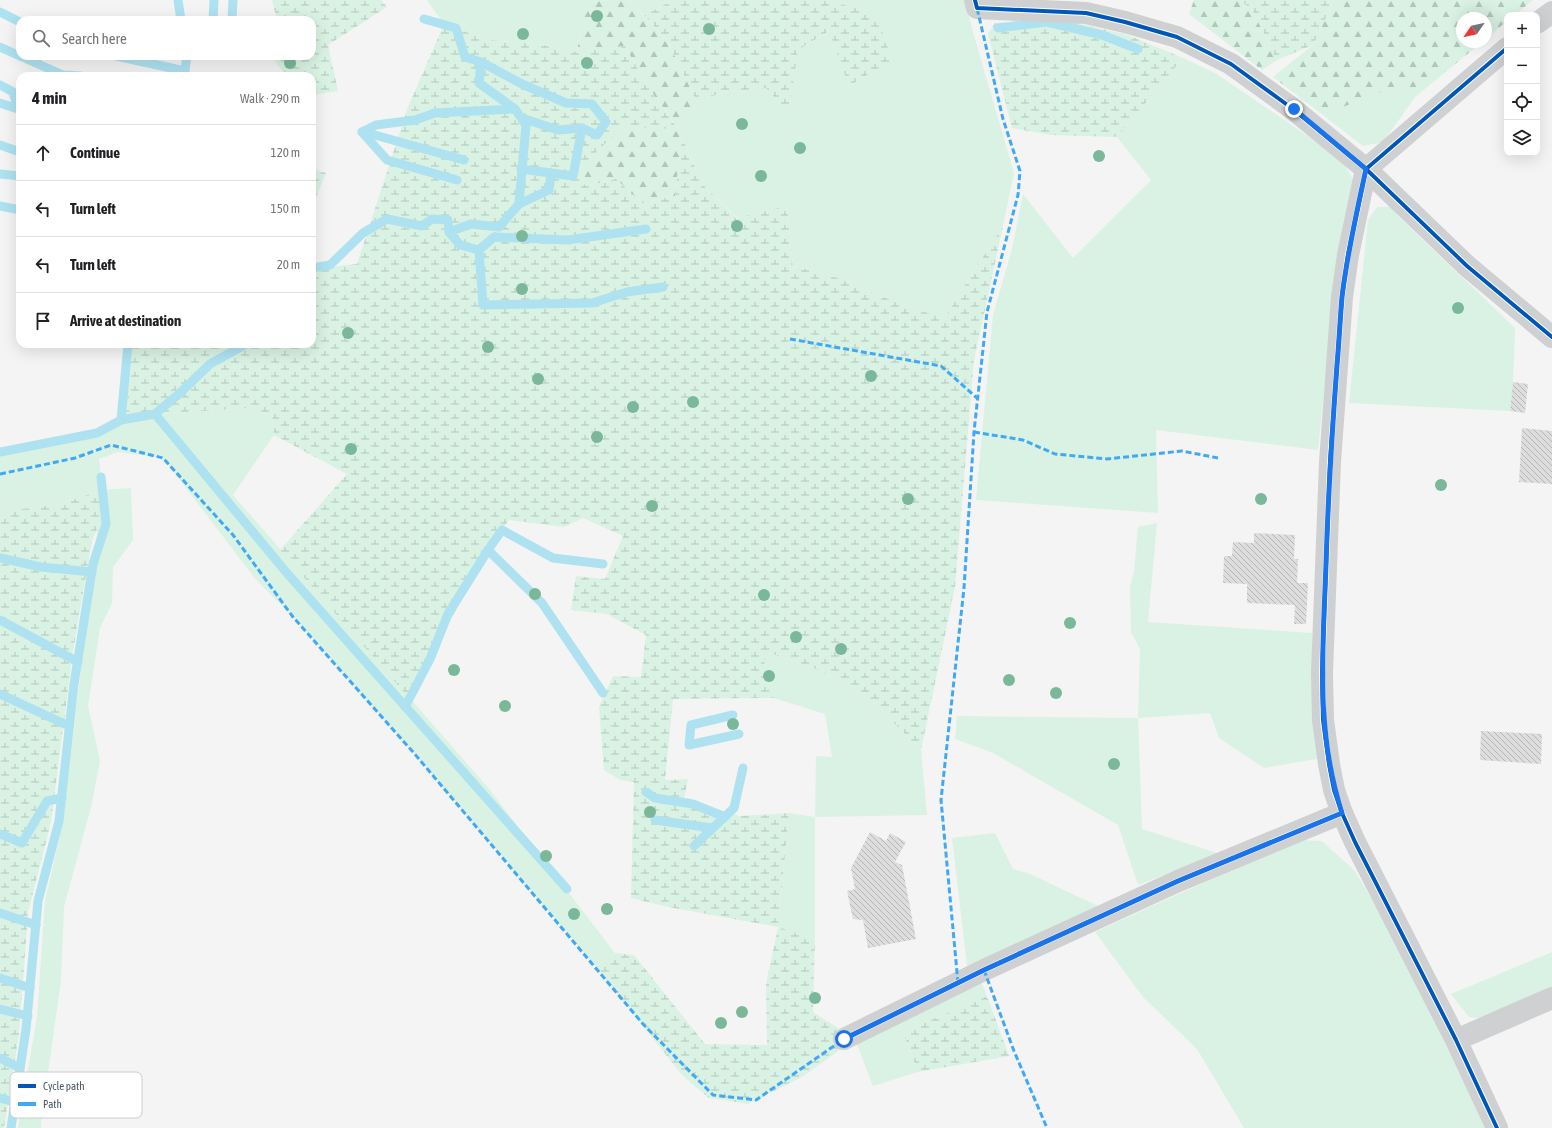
<!DOCTYPE html>
<meta charset="utf-8">
<style>
:root{--surface:#fff;--page:#f2f2f2;--text:#202124;--muted:#757577;--line:#e0e0e0}
body{margin:0;font-family:"Asap Condensed",sans-serif;background:var(--page);color:var(--text)}
.controls{position:absolute;right:12px;top:12px;display:grid;overflow:hidden;border-radius:8px;box-shadow:0 4px 16px #0002}
.controls button{width:36px;height:36px;display:grid;place-items:center;padding:0;border:0;border-bottom:1px solid var(--line);background:var(--surface);color:var(--text);font:20px sans-serif}
.compass{position:absolute;left:1456px;top:12px;width:36px;height:36px;border-radius:50%;background:var(--surface);box-shadow:0 4px 16px #0002;rotate:236deg}
.stop{position:absolute;width:12px;height:12px;margin:-9px;border:3px solid #1a73e8;border-radius:50%;background:#fff}
.stop.end{background:#1a73e8;border-color:#fff;box-shadow:0 1px 4px #0008}
.list{margin:0;padding:0;list-style:none}
h2{display:flex;justify-content:space-between;align-items:center;height:52px;margin:0;padding:0 16px;font-size:17px}
h2 small{font-size:13px;font-weight:400;color:var(--muted)}
.list li{display:grid;grid-template-columns:26px 1fr auto;gap:12px;align-items:center;box-sizing:border-box;height:56px;padding:0 16px;border-top:1px solid var(--line)}
.list b{display:block;font-size:15px;white-space:nowrap}
.list em{font-size:13px;font-style:normal;color:var(--muted)}
.icon{flex:none;width:22px;height:22px;fill:none;stroke:currentColor;stroke-width:2;stroke-linecap:round;stroke-linejoin:round}
.map{position:relative;flex:none;width:1552px;height:1128px;overflow:hidden}
.search{position:absolute;background:var(--surface);box-shadow:0 4px 16px #0002;left:16px;top:16px;width:300px;height:44px;display:flex;align-items:center;gap:10px;box-sizing:border-box;padding:0 14px;border-radius:12px;color:var(--muted);font-size:15px}
.panel{position:absolute;background:var(--surface);box-shadow:0 4px 16px #0002;left:16px;top:72px;width:300px;height:276px;border-radius:12px}
.map>svg:first-child{display:block}
.grass{fill:#d9f2e3}
.forest{fill:url(#forest-firs)}
.wetland{fill:url(#wetland-marsh)}
.lines{fill:none;stroke-linecap:round;stroke-linejoin:round}
.stream{stroke:#aee2f0;stroke-width:9}
.building{fill:url(#building-back-hatch)}
.minor{stroke:#ced0d2;stroke-width:22}
.quiet{stroke:#3fa9f5;stroke-width:3;stroke-dasharray:6 3;stroke-linecap:butt}
.cycleway-casing{stroke:#fff;stroke-width:6}
.cycleway{stroke:#0057b8;stroke-width:4}
.tree{fill:#7ab899}
.route{stroke:#1a73e8;stroke-width:5}
.key{fill:#fff;stroke:#c9ccd0;stroke-width:1}
.key-label{font-size:11px;fill:#4a5661}
</style>
<div class="map">
<svg width="1552" height="1128" viewBox="0 0 1552 1128">
<defs>
<pattern id="forest-firs" width="22" height="20" patternUnits="userSpaceOnUse"><rect width="22" height="20" fill="#d9f2e3"/><path d="M5 1l3.5 6h-7zM16 11l3.5 6h-7z" fill="#b2c7bb"/></pattern>
<pattern id="wetland-marsh" width="20" height="14" patternUnits="userSpaceOnUse"><rect width="20" height="14" fill="#d9f2e3"/><path d="M1 5h8M5 5V1M11 12h8M15 12V8" fill="none" stroke="#b2c7bb"/></pattern>
<pattern id="building-back-hatch" width="6" height="6" patternUnits="userSpaceOnUse"><rect width="6" height="6" fill="#ddddde"/><path d="M-1 5l2 2M0 0l6 6M5-1l2 2" fill="none" stroke="#b5b6b7"/></pattern>
</defs>
<rect width="100%" height="100%" fill="#f4f4f4"/>
<g class="grass">
<polygon points="427,0 613,0 586,2 577,52 537,44 488,40 444,24"/>
<polygon points="629,0 674,0 644,15"/>
<polygon points="827,0 965,0 973,32 1014,173 1003,226 954,302 945,320 898,303 820,271 793,267 787,206 738,218 703,185 678,129 697,102 721,93 767,88 789,112 798,50 830,31 876,14"/>
<polygon points="1183,58 1217,74 1341,159 1354,181 1337,262 1318,450 1156,430 1158,513 976,500 993,315 1012,249 1023,194 1073,258 1151,180 1117,137"/>
<polygon points="1403,83 1415,97 1383,142 1363,146 1323,115"/>
<polygon points="1377,207 1391,207 1401,219 1515,328 1513,382 1510,411 1349,403 1368,220"/>
<polygon points="249,408 272,415 274,435 233,495 490,790 615,953 596,967 413,752 293,617 257,581 163,458 118,452 99,459 102,490 131,488 133,540 113,567 112,603 100,628 88,706 100,761 91,807 64,907 61,980 41,1123 41,1128 18,1128 37,1017 45,901 63,822 102,490 59,504 0,512 0,452 97,433 121,420 155,414"/>
<polygon points="1157,523 1148,622 1312,633 1312,707 1322,758 1264,768 1219,738 1210,713 1138,718 1142,829 1220,854 1138,885 1118,825 993,753 955,739 957,716 1138,718 1140,649 1131,632 1130,586 1134,571 1138,527"/>
<polygon points="770,653 819,670 875,704 921,750 927,815 815,817 815,939 778,927 789,813 815,817 816,756 832,757 825,714 774,698 764,661"/>
<polygon points="995,833 1013,869 1030,874 1098,906 967,966 952,838"/>
<polygon points="1297,840 1322,841 1355,871 1398,944 1485,1128 1244,1128 1197,1049 1143,997 1095,932"/>
<polygon points="1552,952 1552,988 1487,1019 1469,1017 1451,994"/>
<polygon points="980,979 987,996 903,1032 918,1072 873,1086 855,1039"/>
</g>
<g class="forest">
<polygon points="613,0 629,0 667,40 697,102 678,129 682,138 675,196 642,203 616,179 586,186 575,172 623,127 678,128 646,84 625,46 577,52 586,2"/>
<polygon points="1194,0 1239,0 1252,9 1277,60 1262,70 1189,14"/>
<polygon points="1334,0 1533,0 1515,15 1507,15 1507,21 1486,39 1486,18 1462,18 1462,42 1482,42 1415,97 1403,83 1323,115 1273,77 1313,45"/>
</g>
<g class="wetland">
<polygon points="272,0 381,0 387,7 328,45 338,91 312,95 312,76 286,76 271,56 312,56 312,20 275,20 276,16"/>
<polygon points="674,0 827,0 876,14 892,60 849,86 829,31 798,50 789,113 766,88 721,93 697,102 667,40 644,15"/>
<polygon points="1239,0 1334,0 1313,45 1277,60 1252,9"/>
<polygon points="1060,19 1128,35 1183,58 1117,137 1051,135 1012,128 988,34 995,23"/>
<polygon points="444,24 488,40 537,44 577,52 625,46 646,84 678,129 623,127 575,172 586,186 616,179 642,203 675,196 682,138 703,185 737,218 787,206 793,267 820,271 898,303 945,319 954,302 1003,226 974,360 955,587 921,750 875,704 819,670 770,653 764,661 774,698 673,699 665,780 688,779 684,799 740,816 789,813 778,927 815,939 813,1012 855,1039 802,1077 748,1104 709,1098 682,1075 596,967 615,953 634,955 705,1044 767,1045 766,984 778,927 668,907 631,898 634,782 620,780 604,770 599,707 613,676 641,677 646,635 607,614 571,610 576,576 605,579 623,536 583,518 564,527 509,520 488,550 409,698 280,550 347,474 274,435 272,415 249,408 155,414 121,420 128,344 312,344 312,269 357,264 408,107"/>
<polygon points="312,169 326,173 312,207"/>
<polygon points="103,490 99,525 92,541 73,651 51,822 28,913 19,1035 4,1128 0,1128 0,512 59,504"/>
<polygon points="987,996 1009,1056 918,1072 903,1032"/>
</g>
<g class="lines">
<g class="stream">
<polyline points="178,0 181,20"/>
<polyline points="0,12 20,22"/>
<polyline points="424,19 456,28 465,57 481,62 479,83 515,109 526,125 519,204"/>
<polyline points="213,20 214,0"/>
<polyline points="232,20 233,0"/>
<polyline points="998,28 1047,22 1102,35 1138,49"/>
<polyline points="0,47 20,56"/>
<polyline points="20,56 63,75 81,76"/>
<polyline points="116,56 185,71"/>
<polyline points="481,62 522,84 566,103 592,104 606,122 597,135 582,128 558,130 522,118"/>
<polyline points="184,76 187,56"/>
<polyline points="0,85 13,92 18,109 20,111"/>
<polyline points="0,103 18,109"/>
<polyline points="362,132 376,125 415,120 435,113 515,109"/>
<polyline points="362,132 387,160 457,180"/>
<polyline points="364,132 464,160"/>
<polyline points="0,145 20,152"/>
<polyline points="521,169 573,176 582,128"/>
<polyline points="0,174 20,176"/>
<polyline points="0,206 20,210"/>
<polyline points="449,232 460,245 479,250 483,305 592,303 627,292 663,287"/>
<polyline points="479,250 494,237 568,240 646,229"/>
<polyline points="312,268 330,265 363,233 387,219 422,226 432,219 448,220 449,232 471,224 499,227 519,204 549,190 551,173"/>
<polyline points="155,414 286,572 567,889"/>
<polyline points="121,420 155,414 180,393 210,364 246,344"/>
<polyline points="0,452 97,433 121,420 128,344"/>
<polyline points="488,550 502,530 553,558 603,564"/>
<polyline points="0,558 41,567 92,572"/>
<polyline points="0,620 78,662"/>
<polyline points="0,694 69,726"/>
<polyline points="405,707 430,659 448,614 488,550 542,603 603,693"/>
<polyline points="733,715 691,725 689,745 739,734"/>
<polyline points="646,792 655,798 693,804 725,817"/>
<polyline points="655,820 712,828"/>
<polyline points="0,834 22,843 47,801 62,798"/>
<polyline points="694,846 734,808 743,768"/>
<polyline points="0,913 36,925"/>
<polyline points="0,978 30,988"/>
<polyline points="0,1009 28,1016"/>
<polyline points="0,1058 20,1068"/>
<polyline points="0,1098 15,1102"/>
<polyline points="11,1128 26,1029 38,901 59,821 74,684 93,564 106,524 101,477"/>
</g>
</g>
<g class="building">
<polygon points="1513,382 1528,384 1525,413 1510,411"/>
<polygon points="1522,428 1552,431 1552,484 1519,482"/>
<polygon points="1254,533 1295,535 1294,559 1298,559 1297,583 1308,583 1306,624 1294,624 1295,605 1247,603 1247,584 1223,583 1224,556 1232,556 1233,542 1254,543"/>
<polygon points="1481,731 1542,734 1541,764 1480,760"/>
<polygon points="870,832 886,841 890,833 906,842 895,862 902,865 916,939 868,948 863,920 853,919 847,891 855,889 851,868"/>
</g>
<g class="lines">
<g class="minor">
<polyline points="975,0 977,8 1086,13 1125,22 1177,37 1231,64 1293,109 1366,169 1467,266 1552,337"/>
<polyline points="1537,23 1552,12"/>
<polyline points="844,1039 984,970 1178,881 1342,813"/>
<polyline points="1456,1040 1552,998"/>
<polyline points="1497,1128 1456,1040 1355,842 1342,813 1334,790 1329,764 1323,720 1322,673 1330,462 1342,297 1348,255 1366,169 1507,48"/>
</g>
<g class="quiet">
<polyline points="790,339 941,366 978,399"/>
<polyline points="974,432 1023,440 1055,454 1107,459 1182,451 1218,458"/>
<polyline points="0,474 75,458 111,445 163,458 233,535 293,617 413,752 643,1024 713,1095 756,1100 844,1039"/>
<polyline points="984,970 1014,1051 1047,1128"/>
<polyline points="958,983 941,800 964,588 974,432 987,312 1018,195 1020,171 1003,119 977,8"/>
</g>
<g class="cycleway-casing">
<g id="cycleway">
<polyline points="975,0 977,8 1086,13 1125,22 1177,37 1231,64 1293,109 1366,169 1467,266 1552,337"/>
<polyline points="844,1039 984,970 1178,881 1342,813"/>
<polyline points="1497,1128 1456,1040 1355,842 1342,813 1334,790 1329,764 1323,720 1322,673 1330,462 1342,297 1348,255 1366,169 1507,48"/>
</g>
</g>
<use href="#cycleway" class="cycleway"/>
</g>
<g class="tree">
<circle cx="597" cy="16" r="6"/>
<circle cx="709" cy="29" r="6"/>
<circle cx="523" cy="34" r="6"/>
<circle cx="290" cy="63" r="6"/>
<circle cx="587" cy="63" r="6"/>
<circle cx="742" cy="124" r="6"/>
<circle cx="800" cy="148" r="6"/>
<circle cx="1099" cy="156" r="6"/>
<circle cx="761" cy="176" r="6"/>
<circle cx="737" cy="226" r="6"/>
<circle cx="522" cy="236" r="6"/>
<circle cx="522" cy="289" r="6"/>
<circle cx="1458" cy="308" r="6"/>
<circle cx="348" cy="333" r="6"/>
<circle cx="488" cy="347" r="6"/>
<circle cx="871" cy="376" r="6"/>
<circle cx="538" cy="379" r="6"/>
<circle cx="693" cy="402" r="6"/>
<circle cx="633" cy="407" r="6"/>
<circle cx="597" cy="437" r="6"/>
<circle cx="351" cy="449" r="6"/>
<circle cx="1441" cy="485" r="6"/>
<circle cx="908" cy="499" r="6"/>
<circle cx="1261" cy="499" r="6"/>
<circle cx="652" cy="506" r="6"/>
<circle cx="535" cy="594" r="6"/>
<circle cx="764" cy="595" r="6"/>
<circle cx="1070" cy="623" r="6"/>
<circle cx="796" cy="637" r="6"/>
<circle cx="841" cy="649" r="6"/>
<circle cx="454" cy="670" r="6"/>
<circle cx="769" cy="676" r="6"/>
<circle cx="1009" cy="680" r="6"/>
<circle cx="1056" cy="693" r="6"/>
<circle cx="505" cy="706" r="6"/>
<circle cx="733" cy="724" r="6"/>
<circle cx="1114" cy="764" r="6"/>
<circle cx="650" cy="812" r="6"/>
<circle cx="546" cy="856" r="6"/>
<circle cx="607" cy="909" r="6"/>
<circle cx="574" cy="914" r="6"/>
<circle cx="815" cy="998" r="6"/>
<circle cx="742" cy="1012" r="6"/>
<circle cx="721" cy="1023" r="6"/>
</g>
<g class="lines">
<path class="route" d="M844 1039 984 970 1178 881 1342 813C1315 730 1323 650 1326 564 1328 498 1332 432 1337 365 1339 343 1340 320 1342 297 1347 254 1357 211 1366 169L1294 109"/>
</g>
<rect x="10" y="1072" width="132" height="46" rx="6" class="key"/>
<rect x="18" y="1084" width="18" height="4" fill="#0057b8"/>
<rect x="18" y="1102" width="18" height="4" fill="#3fa9f5"/>
<g class="key-label">
<text x="43" y="1090">Cycle path</text>
<text x="43" y="1108">Path</text>
</g>
</svg>
<div class="controls">
<button>+</button>
<button>−</button>
<button><svg class="icon" aria-label="locate" viewBox="0 0 24 24"><circle cx="12" cy="12" r="6"/><path d="M12 2v4M12 18v4M2 12h4M18 12h4"/></svg></button>
<button><svg class="icon" aria-label="layers" viewBox="0 0 24 24"><path d="M12 4l9 5-9 5-9-5zM3 14l9 5 9-5"/></svg></button>
</div>
<svg class="compass" viewBox="-18 -18 36 36"><path d="M0-13l5 13h-10z" fill="#e53935"/><path d="M0 13l5-13h-10z" fill="#757577"/></svg>
<div class="stop" style="left:844px;top:1039px"></div>
<div class="stop end" style="left:1294px;top:109px"></div>
<div class="search"><svg class="icon" aria-label="search" viewBox="0 0 24 24"><circle cx="10" cy="10" r="6"/><path d="M15 15l6 6"/></svg>Search here</div>
<section class="panel">
<h2>4 min<small>Walk · 290 m</small></h2>
<ul class="list">
<li><svg class="icon" aria-label="ahead" viewBox="0 0 24 24"><path d="M12 20V5M6 11l6-6 6 6"/></svg><div><b>Continue</b></div><em>120 m</em></li>
<li><svg class="icon" aria-label="left" viewBox="0 0 24 24"><path d="M17 20v-9H6M10 6l-5 5 5 5"/></svg><div><b>Turn left</b></div><em>150 m</em></li>
<li><svg class="icon" aria-label="left" viewBox="0 0 24 24"><path d="M17 20v-9H6M10 6l-5 5 5 5"/></svg><div><b>Turn left</b></div><em>20 m</em></li>
<li><svg class="icon" aria-label="arrive" viewBox="0 0 24 24"><path d="M6 21V4h12l-3 4 3 4H6"/></svg><div><b>Arrive at destination</b></div></li>
</ul>
</section>
</div>
